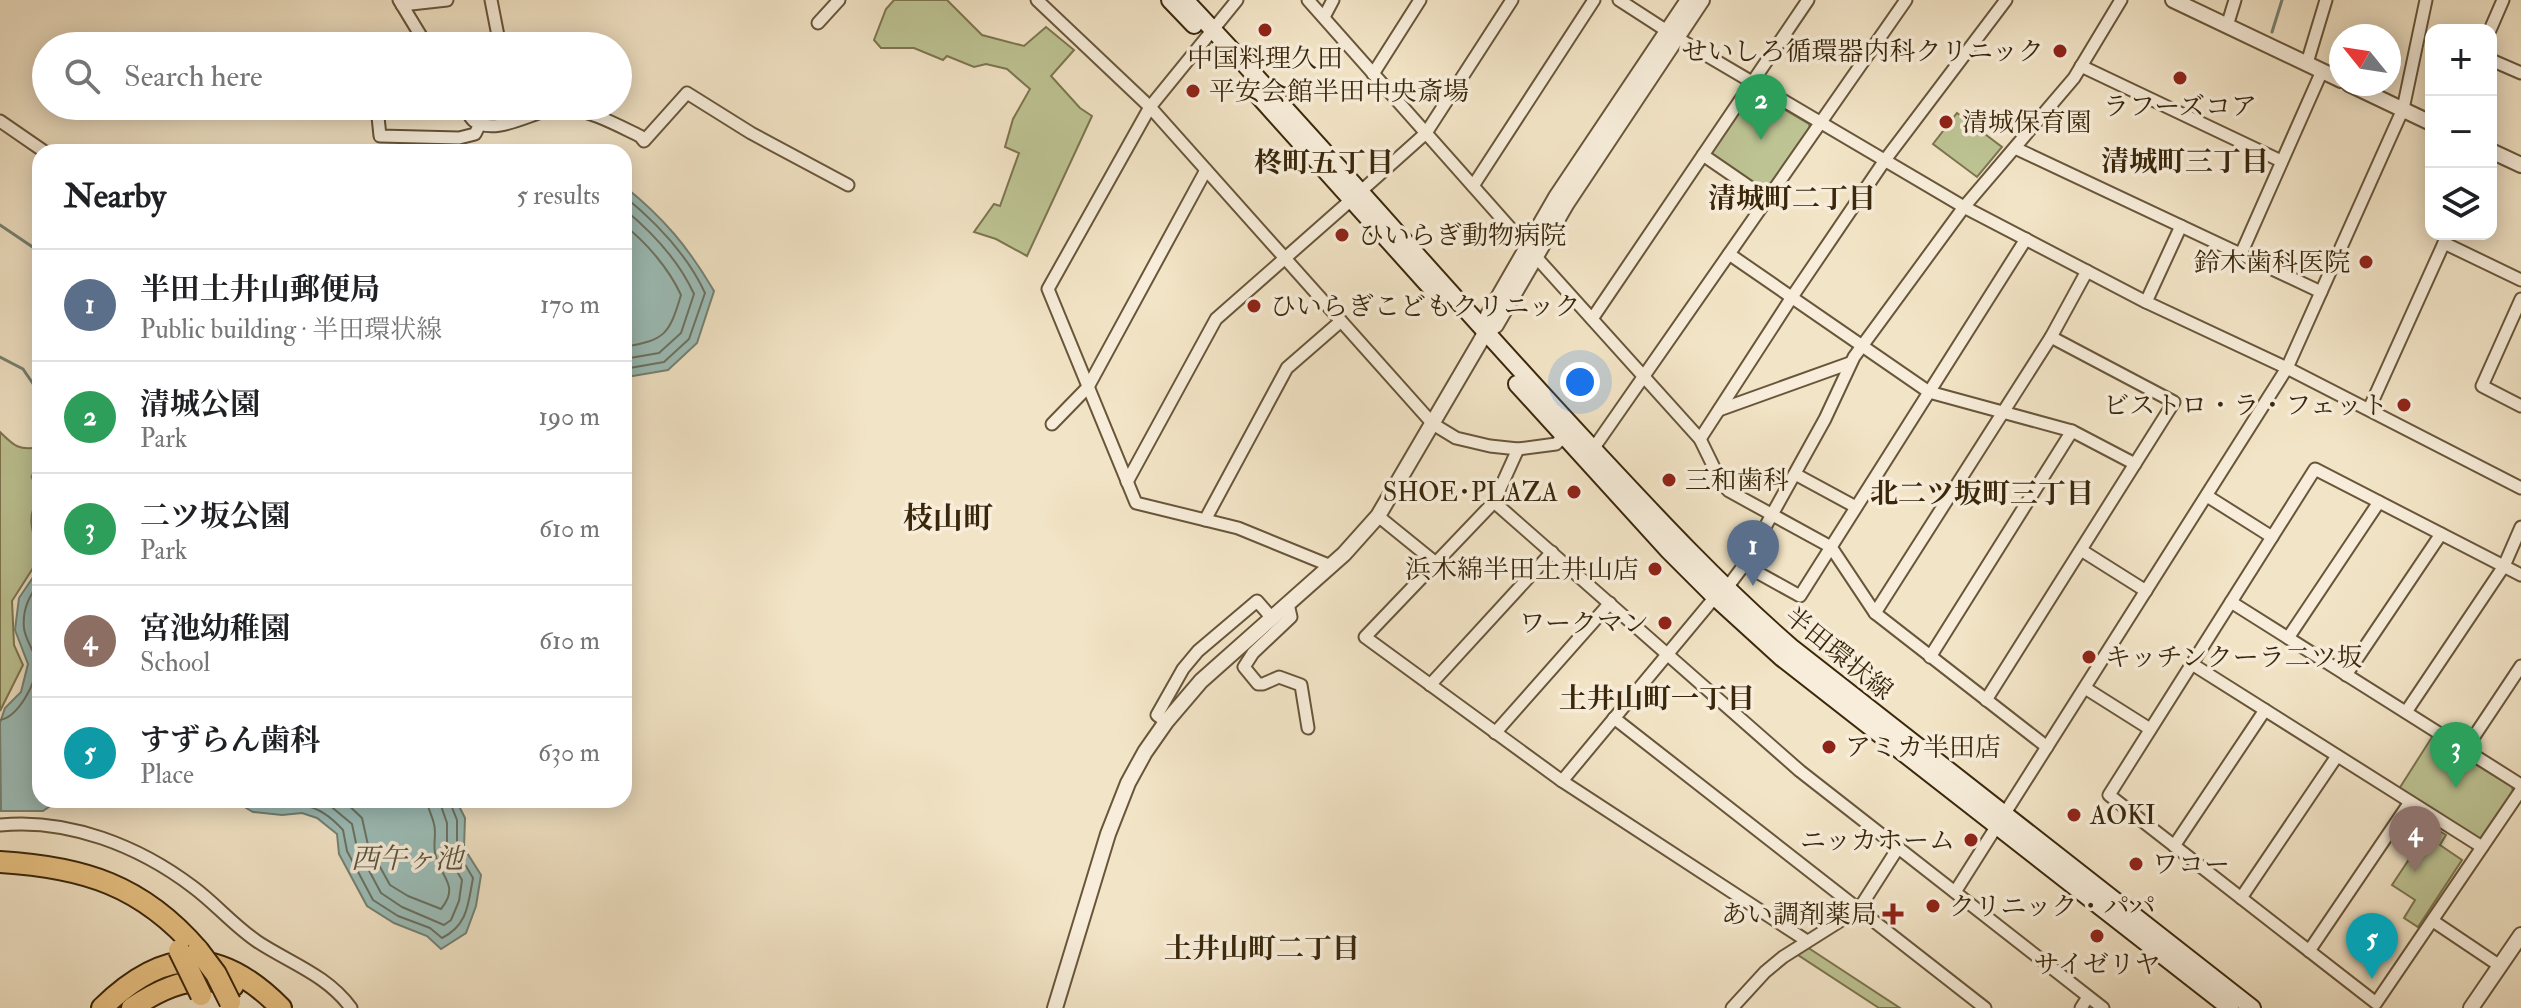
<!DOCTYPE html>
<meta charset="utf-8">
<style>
:root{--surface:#fff;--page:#f2f2f2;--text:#202124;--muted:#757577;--line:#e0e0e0;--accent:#db2777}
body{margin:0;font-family:"IM FELL Double Pica","Noto Serif JP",serif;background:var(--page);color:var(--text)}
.controls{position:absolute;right:24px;top:24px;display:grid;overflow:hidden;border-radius:16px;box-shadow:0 4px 20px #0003}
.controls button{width:72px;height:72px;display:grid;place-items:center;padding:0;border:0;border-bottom:2px solid var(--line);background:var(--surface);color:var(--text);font:40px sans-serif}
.compass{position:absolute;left:2329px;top:24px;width:72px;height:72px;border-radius:50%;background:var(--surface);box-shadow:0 4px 20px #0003;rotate:300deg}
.you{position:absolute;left:1580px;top:382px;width:28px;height:28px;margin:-20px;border:6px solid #fff;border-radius:50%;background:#1a73e8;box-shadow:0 0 0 12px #1a73e833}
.badge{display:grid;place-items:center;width:52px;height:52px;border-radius:50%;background:var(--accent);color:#fff;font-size:26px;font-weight:700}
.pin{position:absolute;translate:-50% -66px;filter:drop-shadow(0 2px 4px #0008)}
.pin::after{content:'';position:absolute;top:42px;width:28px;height:24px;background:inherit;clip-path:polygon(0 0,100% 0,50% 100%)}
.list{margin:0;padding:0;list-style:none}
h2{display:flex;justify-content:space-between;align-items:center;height:104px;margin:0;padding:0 32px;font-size:34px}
h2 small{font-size:26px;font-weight:400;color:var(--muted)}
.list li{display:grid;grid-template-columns:52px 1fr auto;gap:24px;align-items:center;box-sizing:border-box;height:112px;padding:0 32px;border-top:2px solid var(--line)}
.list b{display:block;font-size:30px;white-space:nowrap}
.list p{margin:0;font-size:26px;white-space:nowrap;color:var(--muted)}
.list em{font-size:26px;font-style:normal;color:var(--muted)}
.icon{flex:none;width:44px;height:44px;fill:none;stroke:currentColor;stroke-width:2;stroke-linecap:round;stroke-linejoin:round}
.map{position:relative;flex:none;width:2521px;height:1008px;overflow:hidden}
.search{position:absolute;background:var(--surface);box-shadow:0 4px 20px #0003;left:32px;top:32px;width:600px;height:88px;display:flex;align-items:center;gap:20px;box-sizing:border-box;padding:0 28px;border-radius:44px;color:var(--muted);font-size:30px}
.panel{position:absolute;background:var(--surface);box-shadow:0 4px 20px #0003;left:32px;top:144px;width:600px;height:664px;border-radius:24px}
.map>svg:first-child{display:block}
.green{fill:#bdc393;stroke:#7c754f;stroke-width:2}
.water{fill:#9cbeb9;stroke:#758273;stroke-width:2}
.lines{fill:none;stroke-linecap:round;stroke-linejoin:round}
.shore{stroke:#6b7262;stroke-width:2}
.stream{stroke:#758273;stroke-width:3}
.minor-casing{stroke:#68563a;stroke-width:15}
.tertiary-casing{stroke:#68563a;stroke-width:18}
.secondary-casing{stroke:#3a270b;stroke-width:20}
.motorway-casing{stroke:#3a270b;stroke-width:24}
.minor{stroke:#f7edda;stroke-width:11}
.tertiary{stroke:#f7edda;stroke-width:14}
.secondary{stroke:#f7edda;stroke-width:16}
.motorway{stroke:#e9c283;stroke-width:20}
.motorway-bridge-casing{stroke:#3a270b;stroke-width:24;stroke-linecap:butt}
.motorway-bridge{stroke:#e9c283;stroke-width:20}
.poi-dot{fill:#8f2418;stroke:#f7edda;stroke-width:3}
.labels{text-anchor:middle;stroke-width:7;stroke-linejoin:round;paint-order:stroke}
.poi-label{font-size:26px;fill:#3a270b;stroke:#f7edda;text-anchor:start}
.street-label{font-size:26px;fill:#3a270b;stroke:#f7edda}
.neighbourhood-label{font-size:28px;font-weight:bold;fill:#3a270b;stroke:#f7edda}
.water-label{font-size:28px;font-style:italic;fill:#57543f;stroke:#f7edda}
.quarter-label{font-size:30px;font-weight:bold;fill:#3a270b;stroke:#f7edda}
</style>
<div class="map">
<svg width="2521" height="1008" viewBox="0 0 2521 1008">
<rect width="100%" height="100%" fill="#f2e4c6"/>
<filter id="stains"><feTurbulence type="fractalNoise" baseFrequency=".0025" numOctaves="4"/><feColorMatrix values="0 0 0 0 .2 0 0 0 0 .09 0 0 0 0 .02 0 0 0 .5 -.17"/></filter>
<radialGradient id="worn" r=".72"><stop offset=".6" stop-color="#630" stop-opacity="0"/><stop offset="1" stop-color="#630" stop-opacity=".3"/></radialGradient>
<g class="green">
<polygon points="894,0 947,0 982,35 1024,46 1046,27 1074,50 1051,76 1080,108 1092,116 1027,256 996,239 974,232 994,204 1000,206 1019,153 1005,147 1013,119 1030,89 1007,69 986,64 974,67 947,56 943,60 914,48 881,48 874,40 886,9"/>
<polygon points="1755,92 1809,124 1810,128 1767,190 1763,191 1713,156 1712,152 1751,94"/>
<polygon points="1957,113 2002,147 1977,177 1933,144"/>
<path d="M0 432C14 446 19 451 40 447V497C24 516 34 536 40 557L12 601 14 645 23 665 0 711Z"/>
<polygon points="2432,737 2512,787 2513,791 2482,838 2478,839 2399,789"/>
<polygon points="2431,826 2446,835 2440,845 2462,860 2418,927 2404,918 2415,900 2392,885"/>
<polygon points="1807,947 1900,1008 1879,1008 1795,953"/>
</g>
<g class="water">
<path d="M624 186C664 218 688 247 714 291L697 343 668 370 627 377 624 376Z"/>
<polygon points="40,567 40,800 59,800 43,811 1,811 0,723 5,708 21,692 28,664 15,630 19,598"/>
<polygon points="233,800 456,800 465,818 464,848 481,875 476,906 466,933 441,949 427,936 394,923 367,906 339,854 337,834 317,818 302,813 282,815 253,812"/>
</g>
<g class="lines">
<g class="shore">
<path d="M624 196C657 223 687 254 705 293L689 339 664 362 624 369"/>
<path d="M624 209C652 232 679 261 694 294L681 333 659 353 624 359"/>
<path d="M624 225C647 243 669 269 681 295 669 335 665 340 624 347"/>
<path d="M0 720C18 717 37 683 36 664 36 652 25 640 24 628 22 609 30 595 40 581"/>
<path d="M248 800C267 811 286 802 305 806 321 808 333 819 343 830L347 851 373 900 398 916 430 928 442 938C468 925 468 904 473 878L457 851V820L449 800"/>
<polyline points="320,800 328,804 352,824 357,848 381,893 402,907 444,925 451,920 459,901 462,880 447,854 447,823 439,800"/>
<path d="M343 800 362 818 368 845 390 885 408 896 441 909C460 886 441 877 436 857 432 846 437 835 434 824 432 815 428 810 427 800"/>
</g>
<g class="stream">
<polyline points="2272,32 2282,0"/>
<polyline points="0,225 40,252"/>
<polyline points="0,357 23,369 40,394"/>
<polyline points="40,459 32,477 40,490"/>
</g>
<g class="minor-casing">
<g id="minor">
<polyline points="399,0 427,46"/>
<polyline points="491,0 500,46"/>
<polyline points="1037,0 1150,107 1433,424 1456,438 1490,446 1518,449 1556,444 1564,436"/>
<polyline points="1237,0 1150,107 1048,289 1136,503 1238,528 1331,566"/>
<polyline points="1308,0 1527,247"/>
<polyline points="1619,0 1684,42 1964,207 2146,302 2287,368 2521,488"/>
<polyline points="402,5 447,0"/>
<polyline points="1324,17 1333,0"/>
<polyline points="818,23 839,0"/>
<polyline points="2227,26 2235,0"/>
<polyline points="2490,30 2503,0"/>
<polyline points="2491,60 2521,73"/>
<polyline points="2307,63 2326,0"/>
<polyline points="2081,66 2281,161"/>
<polyline points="1373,74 1420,0"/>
<polyline points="382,106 377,107 380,136 459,138 475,134 480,124"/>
<path d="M464 106C467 111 470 118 474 121 498 138 542 105 564 108 590 110 617 125 640 136L644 141 687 93 751 133 848 185"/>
<polyline points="0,121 45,152"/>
<polyline points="2015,148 2321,292"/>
<polyline points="1703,155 1767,199"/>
<polyline points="1473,186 1594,0"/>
<polyline points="1360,192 1426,133 1512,0"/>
<polyline points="2444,243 2521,280"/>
<polyline points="1729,254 1929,392 2072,431 2135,464"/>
<polyline points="2241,254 2322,71"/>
<polyline points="1536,257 1700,439 1722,484 1729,491 1831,547 1875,613 2047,747"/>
<polyline points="2521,299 2482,386 2521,406"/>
<polyline points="2146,302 2181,226"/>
<polyline points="1592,319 1808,0"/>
<polyline points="2369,409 2448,234"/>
<polyline points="1719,410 1850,363"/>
<polyline points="1052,424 1088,387 1206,170"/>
<polyline points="1700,439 1792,297 1885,160 2006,0"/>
<polyline points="1518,449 1494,502 1365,637 1562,781 1807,941"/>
<polyline points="1593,449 1906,0"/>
<polyline points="1795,474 1856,507"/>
<polyline points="1127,482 1216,319 1351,200"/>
<polyline points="2207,496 2272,537"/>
<polyline points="1494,502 1800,771 2103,1008"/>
<polyline points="1378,516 1436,563"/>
<polyline points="1205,520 1287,368 1341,321"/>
<polyline points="2081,550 2146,591"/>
<polyline points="1744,565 1800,596 2026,239"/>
<polyline points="2521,575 2315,469 2109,795 2376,1003 2521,790"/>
<polyline points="1726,589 1744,565 1825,419 1854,357 1964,207 2074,78 2121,0"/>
<polyline points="2231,602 2521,785"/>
<polyline points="1288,604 1291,617 1253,653 1244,667 1258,684 1263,684 1279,677 1301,685 1308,728"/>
<polyline points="1875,613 2051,337 2087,271"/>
<polyline points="2288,638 2379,502"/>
<polyline points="1930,657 2072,431"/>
<polyline points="2192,664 2482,847"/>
<polyline points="2346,675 2441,534"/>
<polyline points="1430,685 1552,552"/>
<polyline points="2085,688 2150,729"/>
<polyline points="1986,700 2174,402 2051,337"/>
<polyline points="2406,712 2504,566 2521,527"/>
<polyline points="1614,718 1985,1008"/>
<polyline points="1166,722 1157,715 1183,669 1198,651 1257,601 1272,618"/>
<polyline points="1495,733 1610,603"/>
<polyline points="2465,750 2521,666"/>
<polyline points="1562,781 1715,597"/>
<path d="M0 825C68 818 139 846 193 887 216 904 234 926 258 942 290 963 327 975 351 1008"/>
<polyline points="2174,846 2265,710"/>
<polyline points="1955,892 2287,368 2403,109 2426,0"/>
<polyline points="2241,898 2337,756"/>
<polyline points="2433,921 2500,966"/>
<polyline points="2309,951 2410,802"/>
<polyline points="1732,1008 1765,972 1783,957 1859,909 1898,848"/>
<polyline points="2081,1008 2088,997"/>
</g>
</g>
<g class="tertiary-casing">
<g id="tertiary">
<polyline points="2173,0 2341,80"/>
<polyline points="2349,84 2431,123"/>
<polyline points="2491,151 2521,165"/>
<polyline points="1485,333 1496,325 1567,203 1702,0"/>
<polyline points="1055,1008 1108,834 1128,783 1145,752 1166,722 1201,681 1344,554 1378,516 1480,342 1485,333 1488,315 1556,197 1688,0"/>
<polyline points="2471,1008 2521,935"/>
</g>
</g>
<g class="secondary-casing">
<g id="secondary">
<polyline points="1170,0 1194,25"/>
<path d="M1185 0C1320 143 1447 292 1581 436 1649 509 1715 581 1791 647L2252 1008"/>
<polyline points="1255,92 1440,298"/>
<polyline points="1517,384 1669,551 1715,597 1782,658 2230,1008"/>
</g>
</g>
<g class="motorway-casing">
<g id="motorway">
<path d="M0 862C83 867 142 885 198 950"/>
<path d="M102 1008C164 947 219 945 281 1008"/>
<path d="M132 1008C161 988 197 971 233 986"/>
</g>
</g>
<use href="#minor" class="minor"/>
<use href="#tertiary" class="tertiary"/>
<use href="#secondary" class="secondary"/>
<use href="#motorway" class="motorway"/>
<g class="motorway-bridge-casing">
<g id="motorway-bridge">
<polyline points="179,950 201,995"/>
<polyline points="198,950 216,974 230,1002"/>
</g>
</g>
<use href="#motorway-bridge" class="motorway-bridge"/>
</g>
<g class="poi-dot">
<circle cx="1265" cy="30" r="8"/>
<circle cx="2060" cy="51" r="8"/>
<circle cx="2180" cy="78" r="8"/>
<circle cx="1193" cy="91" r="8"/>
<circle cx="1946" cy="122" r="8"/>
<circle cx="1342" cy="235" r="8"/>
<circle cx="2366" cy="262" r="8"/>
<circle cx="1254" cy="306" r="8"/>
<circle cx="2404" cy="405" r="8"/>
<circle cx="1669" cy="480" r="8"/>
<circle cx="1574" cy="492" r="8"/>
<circle cx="1655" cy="569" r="8"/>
<circle cx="1665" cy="623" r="8"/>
<circle cx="2089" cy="657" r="8"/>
<circle cx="1829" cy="747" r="8"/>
<circle cx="2074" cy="815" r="8"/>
<circle cx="1971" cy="840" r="8"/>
<circle cx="2136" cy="864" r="8"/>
<circle cx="1933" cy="906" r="8"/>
<path d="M1889 902h8v8h8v8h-8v8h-8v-8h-8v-8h8z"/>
<circle cx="2097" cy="936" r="8"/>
</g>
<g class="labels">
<g class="poi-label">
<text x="2044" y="60" text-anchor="end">せいしろ循環器内科クリニック</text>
<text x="1265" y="67" text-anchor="middle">中国料理久田</text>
<text x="1209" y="100">平安会館半田中央斎場</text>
<text x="2180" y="115" text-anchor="middle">ラフーズコア</text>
<text x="1962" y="131">清城保育園</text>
<text x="1358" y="244">ひいらぎ動物病院</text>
<text x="2350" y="271" text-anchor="end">鈴木歯科医院</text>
<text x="1270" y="315">ひいらぎこどもクリニック</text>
<text x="2388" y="414" text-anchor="end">ビストロ・ラ・フェット</text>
<text x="1685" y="489">三和歯科</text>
<text x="1558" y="501" text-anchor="end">SHOE･PLAZA</text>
<text x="1639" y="578" text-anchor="end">浜木綿半田土井山店</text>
<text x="1649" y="632" text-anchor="end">ワークマン</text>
<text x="2105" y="666">キッチンクーラ二ツ坂</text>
<text x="1845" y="756">アミカ半田店</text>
<text x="2090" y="824">AOKI</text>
<text x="1955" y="849" text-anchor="end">ニッカホーム</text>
<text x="2152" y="873">ワコー</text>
<text x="1949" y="915">クリニック・パパ</text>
<text x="1877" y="923" text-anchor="end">あい調剤薬局</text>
<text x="2097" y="973" text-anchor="middle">サイゼリヤ</text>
</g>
<g class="street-label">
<text transform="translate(1839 653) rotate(39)" y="9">半田環状線</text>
</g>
<g class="neighbourhood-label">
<text x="2185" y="171">清城町三丁目</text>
<text x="1324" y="172">柊町五丁目</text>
<text x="1792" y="208">清城町二丁目</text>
<text x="1982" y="503">北二ツ坂町三丁目</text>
<text x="1657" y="708">土井山町一丁目</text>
<text x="1262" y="958">土井山町二丁目</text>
</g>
<g class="water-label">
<text x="407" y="868">西午ヶ池</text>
</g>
<g class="quarter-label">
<text x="948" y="528">枝山町</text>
</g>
</g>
<rect width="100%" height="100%" filter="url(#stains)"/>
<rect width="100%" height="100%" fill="url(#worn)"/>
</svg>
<div class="controls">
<button>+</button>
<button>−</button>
<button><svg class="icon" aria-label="layers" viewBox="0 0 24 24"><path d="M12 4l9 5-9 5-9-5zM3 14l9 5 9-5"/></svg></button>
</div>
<svg class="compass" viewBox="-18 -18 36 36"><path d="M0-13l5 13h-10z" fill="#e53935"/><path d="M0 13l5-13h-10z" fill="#757577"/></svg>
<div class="you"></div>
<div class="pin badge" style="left:1753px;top:586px;background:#5c6f8a">1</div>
<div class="pin badge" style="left:1761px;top:140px;background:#2e9e5b">2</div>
<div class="pin badge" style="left:2456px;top:788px;background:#2e9e5b">3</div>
<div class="pin badge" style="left:2415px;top:872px;background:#8d6e63">4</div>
<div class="pin badge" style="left:2372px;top:979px;background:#0f9aa8">5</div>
<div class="search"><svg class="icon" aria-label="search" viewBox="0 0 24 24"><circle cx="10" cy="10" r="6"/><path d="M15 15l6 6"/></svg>Search here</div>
<section class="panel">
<h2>Nearby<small>5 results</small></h2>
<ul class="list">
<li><span class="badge" style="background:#5c6f8a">1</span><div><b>半田土井山郵便局</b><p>Public building · 半田環状線</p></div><em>170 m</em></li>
<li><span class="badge" style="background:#2e9e5b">2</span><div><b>清城公園</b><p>Park</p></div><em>190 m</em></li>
<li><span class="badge" style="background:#2e9e5b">3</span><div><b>二ツ坂公園</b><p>Park</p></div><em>610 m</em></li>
<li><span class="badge" style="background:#8d6e63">4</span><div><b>宮池幼稚園</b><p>School</p></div><em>610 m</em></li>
<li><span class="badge" style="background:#0f9aa8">5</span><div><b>すずらん歯科</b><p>Place</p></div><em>630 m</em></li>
</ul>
</section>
</div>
